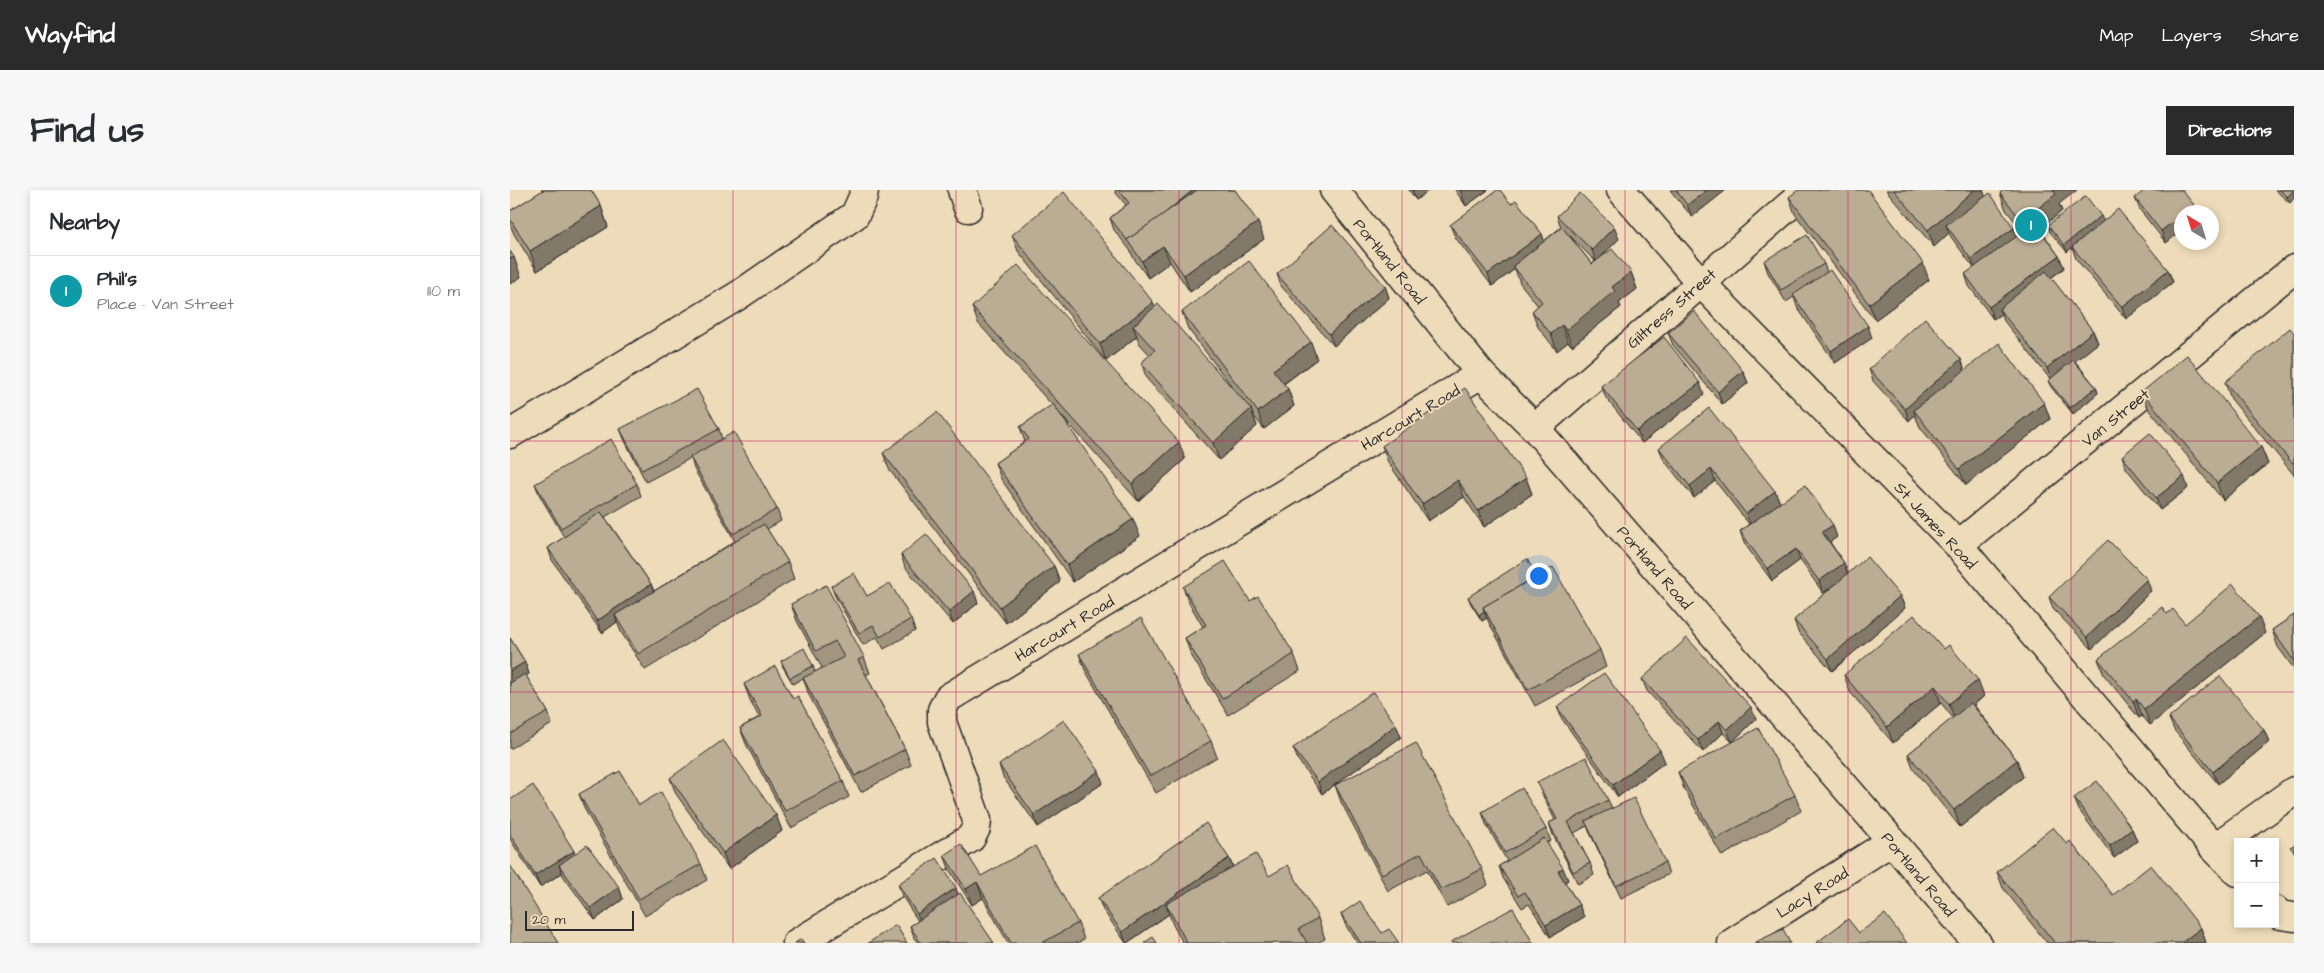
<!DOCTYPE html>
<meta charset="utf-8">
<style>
:root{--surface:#fff;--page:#f7f7f7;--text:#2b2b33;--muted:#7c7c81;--line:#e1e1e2;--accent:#2b2b2b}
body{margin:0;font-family:"Architects Daughter",sans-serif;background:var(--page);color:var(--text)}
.controls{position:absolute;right:15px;bottom:15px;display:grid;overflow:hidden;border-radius:0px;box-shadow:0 2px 8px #0003}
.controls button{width:45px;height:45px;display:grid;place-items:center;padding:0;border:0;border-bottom:1px solid var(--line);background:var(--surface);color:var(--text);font:25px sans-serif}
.compass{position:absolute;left:1664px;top:15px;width:45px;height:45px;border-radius:50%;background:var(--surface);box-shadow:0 2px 8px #0003;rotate:322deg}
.scale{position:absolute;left:15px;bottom:12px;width:109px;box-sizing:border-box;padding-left:5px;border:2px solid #2b2b2b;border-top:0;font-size:14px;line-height:18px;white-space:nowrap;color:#2b2b2b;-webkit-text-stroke:4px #eedbb9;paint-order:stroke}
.you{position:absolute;left:1028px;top:385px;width:18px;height:18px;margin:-12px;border:4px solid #fff;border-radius:50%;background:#1a73e8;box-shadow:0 0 0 8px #1a73e833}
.badge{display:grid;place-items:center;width:32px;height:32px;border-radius:50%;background:var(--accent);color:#fff;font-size:16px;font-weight:700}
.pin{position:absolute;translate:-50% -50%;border:2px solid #fff;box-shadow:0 1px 5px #0006}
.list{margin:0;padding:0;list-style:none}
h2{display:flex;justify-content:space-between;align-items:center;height:65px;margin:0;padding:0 20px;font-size:21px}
h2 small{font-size:16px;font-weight:400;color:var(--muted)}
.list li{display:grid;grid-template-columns:32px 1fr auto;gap:15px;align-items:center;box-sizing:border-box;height:70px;padding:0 20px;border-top:1px solid var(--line)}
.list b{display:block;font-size:19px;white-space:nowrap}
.list p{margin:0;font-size:16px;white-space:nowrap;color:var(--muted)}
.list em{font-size:16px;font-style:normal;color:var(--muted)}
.map{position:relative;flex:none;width:1784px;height:753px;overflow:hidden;border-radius:0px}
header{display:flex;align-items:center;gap:30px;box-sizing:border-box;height:70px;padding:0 25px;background:var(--accent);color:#fff}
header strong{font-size:24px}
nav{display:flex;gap:28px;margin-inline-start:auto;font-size:18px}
.intro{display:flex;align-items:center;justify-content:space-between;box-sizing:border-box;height:120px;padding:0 30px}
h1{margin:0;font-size:35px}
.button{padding:12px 22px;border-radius:0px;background:var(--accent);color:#fff;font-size:18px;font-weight:700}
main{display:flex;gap:30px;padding:0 30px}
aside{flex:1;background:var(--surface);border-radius:0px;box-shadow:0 2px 8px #0003}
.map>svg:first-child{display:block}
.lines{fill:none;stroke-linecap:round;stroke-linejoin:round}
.minor-casing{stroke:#2b2b2b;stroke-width:31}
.minor{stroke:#eedbb9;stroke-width:28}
.wall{fill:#a1957f;stroke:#2b2b2b;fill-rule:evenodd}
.shaded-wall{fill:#837968;stroke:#2b2b2b}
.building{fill:#bbad94;stroke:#2b2b2b}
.grid{fill:none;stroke:#c2185b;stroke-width:1;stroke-opacity:0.55}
.labels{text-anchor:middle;stroke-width:4;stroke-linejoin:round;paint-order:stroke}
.street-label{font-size:16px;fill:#2b2b2b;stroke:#eedbb9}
</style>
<header>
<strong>Wayfind</strong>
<nav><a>Map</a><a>Layers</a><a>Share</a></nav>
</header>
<div class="intro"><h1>Find us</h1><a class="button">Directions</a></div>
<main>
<aside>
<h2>Nearby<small></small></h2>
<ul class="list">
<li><span class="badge" style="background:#0f9aa8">1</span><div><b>Phil's</b><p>Place · Van Street</p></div><em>110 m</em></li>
</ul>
</aside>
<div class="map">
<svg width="1784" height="753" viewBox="0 0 1784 753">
<rect width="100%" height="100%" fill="#eedbb9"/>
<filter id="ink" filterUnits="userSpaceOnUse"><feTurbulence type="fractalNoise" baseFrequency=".02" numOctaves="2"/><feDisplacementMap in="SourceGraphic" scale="10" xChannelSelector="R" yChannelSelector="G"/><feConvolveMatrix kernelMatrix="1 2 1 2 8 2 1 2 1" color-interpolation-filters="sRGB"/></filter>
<g filter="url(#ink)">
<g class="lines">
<g class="minor-casing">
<g id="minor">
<polyline points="452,0 458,18"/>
<polyline points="824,0 971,184 1025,238 1382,651 1467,753"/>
<polyline points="1111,0 1190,92 1448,355 1704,658 1728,682"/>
<polyline points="1025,238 1297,0"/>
<polyline points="0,244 229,105 345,25 353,7 354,0"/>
<polyline points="1448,355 1784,79"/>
<polyline points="1704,658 1784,601"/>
<polyline points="1765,720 1770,725 1784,727"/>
<polyline points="287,753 461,648 466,638 467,630 432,532 432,520 438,508 971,184"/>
<polyline points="1222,753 1382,651"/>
</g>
</g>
<use href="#minor" class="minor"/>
</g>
<g class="wall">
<polygon points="31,0 81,0 91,16 98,37 27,81 4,44 0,34 0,21 32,1"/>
<polygon points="605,0 725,0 754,49 680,102 660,72 638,88 623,67 620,60 604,40 600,28 616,15 606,3"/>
<polygon points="899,0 919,0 906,10"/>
<polygon points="945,0 978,0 956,16"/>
<polygon points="1160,0 1216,0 1182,27"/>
<polygon points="1376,0 1473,0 1475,7 1507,46 1513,41 1496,20 1490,3 1549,14 1552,21 1530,39 1549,66 1554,78 1541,88 1583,141 1588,153 1565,171 1586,197 1588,203 1563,224 1541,197 1538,191 1540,189 1494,131 1491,124 1483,129 1459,96 1455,84 1464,78 1441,47 1439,43 1424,57"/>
<polygon points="1765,0 1784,0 1780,13"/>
<polygon points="1279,7 1419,90 1365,130 1285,24"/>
<polygon points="1625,8 1672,22 1672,40 1656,53 1630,20"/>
<path d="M1001 14 1032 44 1034 51 1051 37 1047 26 1109 49 1089 68 1121 82 1127 99 1109 113 1111 117 1062 156 1058 152 1047 161 1028 137 1022 121 1028 116 1010 93 1005 79 982 96 945 47 940 35ZM1058 44 1085 71 1082 74Z"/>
<polygon points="1593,31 1658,80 1663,92 1616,129 1566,69 1562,57 1557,62 1540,42 1538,35"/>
<polygon points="502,45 645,117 727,203 678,139 672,122 807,169 774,194 778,199 784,216 754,239 743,225 747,236 709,270 637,189 631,173 640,165 629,153 627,146 596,171 508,61"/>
<polygon points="1254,71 1314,74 1317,82 1362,148 1325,173 1287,117 1284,107 1276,112 1258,83"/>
<polygon points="767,84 875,96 879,108 824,156 771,96"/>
<polygon points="462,117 675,269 628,311 552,226 630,346 563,392 491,289 485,273 515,252 510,237 542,215 468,133"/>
<polygon points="1158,143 1233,181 1238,193 1212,214 1163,155"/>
<polygon points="1784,143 1784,285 1721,209 1715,192"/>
<polygon points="1451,169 1455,180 1534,213 1540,229 1456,295 1410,237 1405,225 1399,231 1363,191 1359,179"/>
<polygon points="1091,196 1194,205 1132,253 1096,208"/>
<polygon points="1632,202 1751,257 1758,274 1713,310 1638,218"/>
<polygon points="110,239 209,239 212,249 267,319 271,331 257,339 278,372 284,389 135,480 111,442 107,432 92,443 42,370 38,358 54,347 30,306 25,294 127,294 131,306 95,327 141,394 144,401 225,351 184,279 181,268 136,292 115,251"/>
<polygon points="872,256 1016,288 1022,304 974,337 954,307 918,331 878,272"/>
<polygon points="1149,258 1265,301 1270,313 1327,347 1320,352 1334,373 1338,383 1390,406 1395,418 1322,481 1288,442 1284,430 1327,393 1313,403 1290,370 1262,391 1234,353 1230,341 1239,334 1205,291 1184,308 1154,270"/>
<polygon points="373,263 544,376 550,392 496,433 379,279"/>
<polygon points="1612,266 1678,298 1650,320 1616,278"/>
<polygon points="391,365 468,413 443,434 395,377"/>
<polygon points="1027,386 1090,460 1096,477 1025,516 979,433 977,428 972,431 961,414 958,407"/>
<polygon points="321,396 357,406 401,429 405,441 374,459 367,447 353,455 326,408"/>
<polygon points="673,397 740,411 784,464 790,481 718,525 681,465 675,448 693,437 679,413"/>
<polygon points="1641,401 1582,459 1543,419 1539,407"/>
<polygon points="281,414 354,467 360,483 356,485 395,559 401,575 351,602 299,505 293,488 283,494 273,477 271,471 303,476 305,482 312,478 287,431"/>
<polygon points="1657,424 1675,434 1755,443 1640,535 1632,526 1629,528 1594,485 1588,469"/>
<polygon points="1784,425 1784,479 1768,457 1762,440"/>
<polygon points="0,448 15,472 19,484 16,486 38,522 42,534 0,559"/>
<polygon points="569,464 701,551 707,567 646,603 575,480"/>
<polygon points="1334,485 1468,490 1474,506 1464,515 1507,570 1513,587 1450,637 1404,580 1398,564 1443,528 1431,513 1383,553 1340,502"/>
<polygon points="1132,489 1246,529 1222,552 1213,543 1193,562 1137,501"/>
<polygon points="234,494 283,509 333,591 339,607 281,638 236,554 230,538 249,527 240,510"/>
<polygon points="1047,517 1155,572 1108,607 1052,529"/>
<polygon points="1659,528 1754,540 1759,552 1708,594 1664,540"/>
<polygon points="886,535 891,547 812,604 788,570 783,558"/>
<polygon points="489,575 593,593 528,637 493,587"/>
<polygon points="1168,582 1285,605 1291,621 1212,666 1174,599"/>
<polygon points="160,588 266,625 272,641 219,679 166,604"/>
<polygon points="1027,592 1098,610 1102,618 1155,672 1159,684 1111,708 1080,643 1077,636 1064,643 1080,673 1084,685 1068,694 1043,645 1039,633 1045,630 1032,604"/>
<polygon points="825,595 972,679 978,695 937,717 917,680 878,701 831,612"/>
<polygon points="69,604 129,615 191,674 197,690 135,726 75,620"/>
<polygon points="1564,608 1622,639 1627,651 1604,668 1569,620"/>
<polygon points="0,610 64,661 64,664 109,697 113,709 85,730 54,687 52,683 30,697 0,649"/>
<polygon points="972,622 1036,639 1041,651 1037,653 1058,690 1055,692 1069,715 1074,727 1040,747 1019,714 1012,718 993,688 989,676 997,671 976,634"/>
<polygon points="434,665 471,686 568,733 574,749 568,753 498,753 473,708 462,715 440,681"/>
<polygon points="719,668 723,677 759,686 808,728 815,749 807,753 673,753 663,735 659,724 617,753 616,753 593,720 588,708"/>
<polygon points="1487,682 1603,705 1691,738 1696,753 1537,753 1493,698"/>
<polygon points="388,694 448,704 484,753 408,753 404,748 400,736 408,731 392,706"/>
<polygon points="831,724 872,743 889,753 847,753 836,736"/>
</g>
<g class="shaded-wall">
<polygon points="683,0 703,0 619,52"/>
<polygon points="902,0 919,0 906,10"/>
<polygon points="950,0 978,0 956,16"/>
<polygon points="1197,0 1216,0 1182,27 1177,15"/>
<polygon points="1464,0 1473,0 1477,11 1436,35 1439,43 1424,57 1418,40"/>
<polygon points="1542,0 1567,0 1549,14 1552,21 1518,48 1512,31"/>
<polygon points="1784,0 1784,8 1780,13 1777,7"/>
<polygon points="1684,15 1686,22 1674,22"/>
<polygon points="91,16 98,37 27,81 20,61"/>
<polygon points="1672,25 1672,40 1656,53 1651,41"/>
<polygon points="1591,26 1594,32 1557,62 1554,55"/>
<polygon points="748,32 754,49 680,102 674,85"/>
<polygon points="1104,37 1109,49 1086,72 1082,60"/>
<polygon points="1504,38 1509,50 1466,81 1461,69"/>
<polygon points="1032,44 1036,56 1003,76 1005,79 982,96 978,84"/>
<polygon points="653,56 660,72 638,88 632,71"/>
<polygon points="1549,66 1554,78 1493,123 1489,119 1491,124 1483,129 1479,117"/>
<polygon points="4,67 11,87 0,94 0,69"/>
<polygon points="1413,73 1419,90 1365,130 1359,114"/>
<polygon points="1658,80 1663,92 1616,129 1612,117"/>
<polygon points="1121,82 1127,99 1109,113 1111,117 1062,156 1056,140 1102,97"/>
<polygon points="875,96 879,108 824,156 819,144"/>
<polygon points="643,112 649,129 623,136 627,146 596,171 590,154"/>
<polygon points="1052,135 1058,152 1047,161 1041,144"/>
<polygon points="1358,136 1362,148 1325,173 1321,161"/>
<polygon points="1583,141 1588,153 1541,190 1537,178"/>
<polygon points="801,152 807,169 769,197 763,180"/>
<polygon points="1451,169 1455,181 1404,220 1405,225 1399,231 1395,219"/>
<polygon points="1233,181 1238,193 1212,214 1208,202"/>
<polygon points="1190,193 1194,205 1132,253 1127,241"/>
<polygon points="1586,197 1588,203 1563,224 1560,218"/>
<polygon points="778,199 784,216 754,239 748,222"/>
<polygon points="1534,213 1540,229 1456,295 1449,279"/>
<polygon points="741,219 747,236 709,270 703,253"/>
<polygon points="669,252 675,269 628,311 622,294"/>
<polygon points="1751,257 1758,274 1713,310 1707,293"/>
<polygon points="1201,279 1205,291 1184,308 1180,296"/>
<polygon points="1674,286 1678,298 1650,320 1646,308"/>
<polygon points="1016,288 1022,304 974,337 968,321"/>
<polygon points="948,290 954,307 918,331 912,314"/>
<polygon points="1265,301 1270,313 1241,336 1236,324"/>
<polygon points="623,329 630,346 563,392 557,375"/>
<polygon points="1323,335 1327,347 1317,354 1312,342"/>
<polygon points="1286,359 1290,370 1262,391 1257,379"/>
<polygon points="1334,373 1338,385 1313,403 1309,391"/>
<polygon points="544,376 550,392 496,433 490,417"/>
<polygon points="1637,389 1641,401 1582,459 1577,447"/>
<polygon points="141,394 145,406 105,425 107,432 92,443 87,431"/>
<polygon points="464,401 468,413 443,434 439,422"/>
<polygon points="1390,406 1395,418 1322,481 1318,469"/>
<polygon points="974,421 977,428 972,431 969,425"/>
<polygon points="1749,427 1755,443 1640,535 1634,519"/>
<polygon points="15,472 19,484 0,496 0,481"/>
<polygon points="1468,490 1474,506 1445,531 1439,514"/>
<polygon points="1425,496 1431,513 1383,553 1377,537"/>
<polygon points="1626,509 1632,526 1629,528 1623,511"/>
<polygon points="1241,517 1246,529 1222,552 1217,540"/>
<polygon points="1209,531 1213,543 1193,562 1188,550"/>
<polygon points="886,535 891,547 812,604 808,592"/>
<polygon points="1754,540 1759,552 1708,594 1703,582"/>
<polygon points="1150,560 1155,572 1108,607 1103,595"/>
<polygon points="1507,570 1513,587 1450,637 1444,620"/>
<polygon points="589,581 593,593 528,637 524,625"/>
<polygon points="266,625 272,641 219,679 213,663"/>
<polygon points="1622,639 1627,651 1604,668 1600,656"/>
<polygon points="64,661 68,673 49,675 52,683 30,697 25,685"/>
<polygon points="719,668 724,680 656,714 659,724 617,753 616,753 612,742"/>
<polygon points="1053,678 1058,690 1053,693 1048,681"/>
<polygon points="467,692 473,708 462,715 456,699"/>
<polygon points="109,697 113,709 85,730 80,718"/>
<polygon points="446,698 450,710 412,736 407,724"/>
<polygon points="1069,715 1074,727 1040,747 1036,735"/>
<polygon points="1691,738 1696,753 1671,753"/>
</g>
<g class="building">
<polygon points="33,0 81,0 91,16 20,61 0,29 0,21"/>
<polygon points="609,0 683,0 655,23 617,50 600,28 619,13"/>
<polygon points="687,0 725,0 748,32 674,85 653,56 632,71 617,50"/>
<polygon points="987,0 990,0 1001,14 1006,10 1032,44 978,84 940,35"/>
<polygon points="1166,0 1197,0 1177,15"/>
<polygon points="1288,0 1358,0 1413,73 1359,114 1279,7"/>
<polygon points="1384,0 1464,0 1418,40"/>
<polygon points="1494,0 1543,0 1546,4 1512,31 1490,3"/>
<polygon points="1635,0 1672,0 1684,15 1674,22 1672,22 1672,25 1651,41 1625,8"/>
<polygon points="1770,0 1784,0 1777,7"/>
<polygon points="554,2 643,112 590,154 502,45"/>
<polygon points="1070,3 1104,37 1082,60 1047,26"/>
<polygon points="1480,3 1504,38 1461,69 1436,35"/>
<polygon points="1576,6 1591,26 1554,55 1538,35"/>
<polygon points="1608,19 1658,80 1612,117 1562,57"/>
<polygon points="1525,33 1549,66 1479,117 1455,84"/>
<polygon points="822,35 875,96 819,144 767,84"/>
<polygon points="1052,37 1082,74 1102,59 1121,82 1102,97 1105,101 1056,140 1052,135 1041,144 1022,121 1032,112 1003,76"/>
<polygon points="1297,45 1314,74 1271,100 1254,71"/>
<polygon points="0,61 4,67 0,69"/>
<polygon points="739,71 801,152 763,180 778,199 748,222 672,122"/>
<polygon points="508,75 669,252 622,294 462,117"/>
<polygon points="1320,80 1358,136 1321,161 1283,105"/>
<polygon points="1536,81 1583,141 1537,178 1489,119"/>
<polygon points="648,114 741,219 703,253 631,173 645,160 623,136"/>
<polygon points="1184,121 1233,181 1208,202 1158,143"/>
<polygon points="1415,128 1451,169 1395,219 1359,179"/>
<polygon points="1780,138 1784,143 1784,272 1782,273 1715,192"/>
<polygon points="1154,147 1190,193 1127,241 1091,196"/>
<polygon points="1489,153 1534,213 1449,279 1404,220"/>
<polygon points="1677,165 1751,257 1707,293 1632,202"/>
<polygon points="1563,170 1586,197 1560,218 1538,191"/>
<polygon points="955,198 1016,288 968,321 948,290 912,314 872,256"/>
<polygon points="187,199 209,239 132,280 110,239"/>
<polygon points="543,214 623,329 557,375 485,273 519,249 510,237"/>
<polygon points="1199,218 1265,301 1236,324 1201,279 1180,296 1149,258"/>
<polygon points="427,222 544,376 490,417 373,263"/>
<polygon points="224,242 267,319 223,344 180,267"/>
<polygon points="1640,243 1674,286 1646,308 1612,266"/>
<polygon points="101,249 127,294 51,338 25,294"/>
<polygon points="1295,295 1323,335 1312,342 1334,373 1309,391 1286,359 1257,379 1230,341"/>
<polygon points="91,322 141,394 87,431 38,358"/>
<polygon points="254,334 278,372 128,464 105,425"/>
<polygon points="416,344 464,401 439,422 391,365"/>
<polygon points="1598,350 1637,389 1577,447 1539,407"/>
<polygon points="1357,367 1390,406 1318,469 1284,430"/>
<polygon points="1017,369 1027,386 973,417 974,421 969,425 958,407"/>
<polygon points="715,371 740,411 748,406 784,464 712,509 675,448 696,435 673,397"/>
<polygon points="1043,377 1090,460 1018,500 973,417"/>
<polygon points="344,383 357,406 380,393 401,429 370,447 363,435 349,443 321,396"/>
<polygon points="1723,394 1749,427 1634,519 1626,509 1623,511 1588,469 1652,417 1657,424 1663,419 1675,434"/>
<polygon points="316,395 354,467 348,470 395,559 345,586 293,488 334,467 325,451 306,461 281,414"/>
<polygon points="1404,425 1434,459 1439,455 1468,490 1439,514 1425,496 1377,537 1334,485"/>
<polygon points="1784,425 1784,471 1762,440"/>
<polygon points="631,428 701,551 640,586 569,464"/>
<polygon points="0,448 15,472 0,481"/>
<polygon points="1177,448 1241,517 1217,540 1209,531 1188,550 1132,489"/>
<polygon points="294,458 303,476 280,488 271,471"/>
<polygon points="265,476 283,509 288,506 333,591 275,621 230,538 252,526 234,494"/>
<polygon points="1094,483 1150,560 1103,595 1047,517"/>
<polygon points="15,484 38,522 0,544 0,493"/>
<polygon points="1710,486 1754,540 1703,582 1659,528"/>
<polygon points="863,502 886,535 808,592 783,558"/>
<polygon points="1461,513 1507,570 1444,620 1398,564"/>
<polygon points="554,530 589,581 524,625 489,575"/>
<polygon points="1248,538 1285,605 1206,649 1168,582"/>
<polygon points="213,550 266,625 213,663 160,588"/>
<polygon points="906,553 972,679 931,700 911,663 872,684 825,595"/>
<polygon points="1076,567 1098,610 1058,632 1080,673 1063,682 1039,633 1047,629 1027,592"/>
<polygon points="110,581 129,615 151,602 191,674 129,709 69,604"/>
<polygon points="1587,591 1622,639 1600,656 1564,608"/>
<polygon points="23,595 64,661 25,685 0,644 0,610"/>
<polygon points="1012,598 1036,639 995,663 972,622"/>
<polygon points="1124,608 1155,672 1106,696 1075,631"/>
<polygon points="696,633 719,668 612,742 588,708"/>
<polygon points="1543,637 1557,654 1560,651 1603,705 1641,675 1691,738 1671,753 1545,753 1487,682"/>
<polygon points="1034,648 1053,678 1048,681 1069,715 1036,735 1015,702 1008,706 989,676"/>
<polygon points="451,654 471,686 525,656 568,733 532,753 501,753 467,692 456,699 434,665"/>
<polygon points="77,655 109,697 80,718 49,675"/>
<polygon points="1784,655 1784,662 1780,657"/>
<polygon points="746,664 759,686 778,675 808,728 789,739 797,753 677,753 656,714"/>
<polygon points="427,668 446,698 407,724 388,694"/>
<polygon points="0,675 48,753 0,753"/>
<polygon points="450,703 484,753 411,753 400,736"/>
<polygon points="850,711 872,743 879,739 889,753 851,753 831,724"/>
<polygon points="1003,718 1023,753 941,753 941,752"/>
<polygon points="1375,724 1397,753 1306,753 1338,729 1349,743"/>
<polygon points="386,735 397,753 358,753"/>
<polygon points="1273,739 1280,753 1246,753 1246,752"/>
<polygon points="643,747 647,753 634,753"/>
<polygon points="291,749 294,753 285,753"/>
</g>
</g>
<path class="grid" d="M223 0V753M446 0V753M669 0V753M892 0V753M1115 0V753M1338 0V753M1561 0V753M0 251H1784M0 502H1784"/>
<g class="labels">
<g class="street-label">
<text transform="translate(880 71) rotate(51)" y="6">Portland Road</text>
<text transform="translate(1161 118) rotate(-41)" y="6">Giltress Street</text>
<text transform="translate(900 227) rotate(-31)" y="6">Harcourt Road</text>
<text transform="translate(1605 227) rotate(-39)" y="6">Van Street</text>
<text transform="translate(1426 335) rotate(47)" y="6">St James Road</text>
<text transform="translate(1145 377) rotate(49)" y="6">Portland Road</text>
<text transform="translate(554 438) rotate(-31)" y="6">Harcourt Road</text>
<text transform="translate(1409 684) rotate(50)" y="6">Portland Road</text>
<text transform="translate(1302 702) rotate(-32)" y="6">Lacy Road</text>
</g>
</g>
</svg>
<div class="controls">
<button>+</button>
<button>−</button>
</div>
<svg class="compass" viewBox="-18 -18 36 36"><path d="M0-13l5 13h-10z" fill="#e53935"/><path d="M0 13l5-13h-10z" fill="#7c7c81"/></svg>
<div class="scale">20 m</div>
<div class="you"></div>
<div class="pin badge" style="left:1521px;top:35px;background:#0f9aa8">1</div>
</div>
</main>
